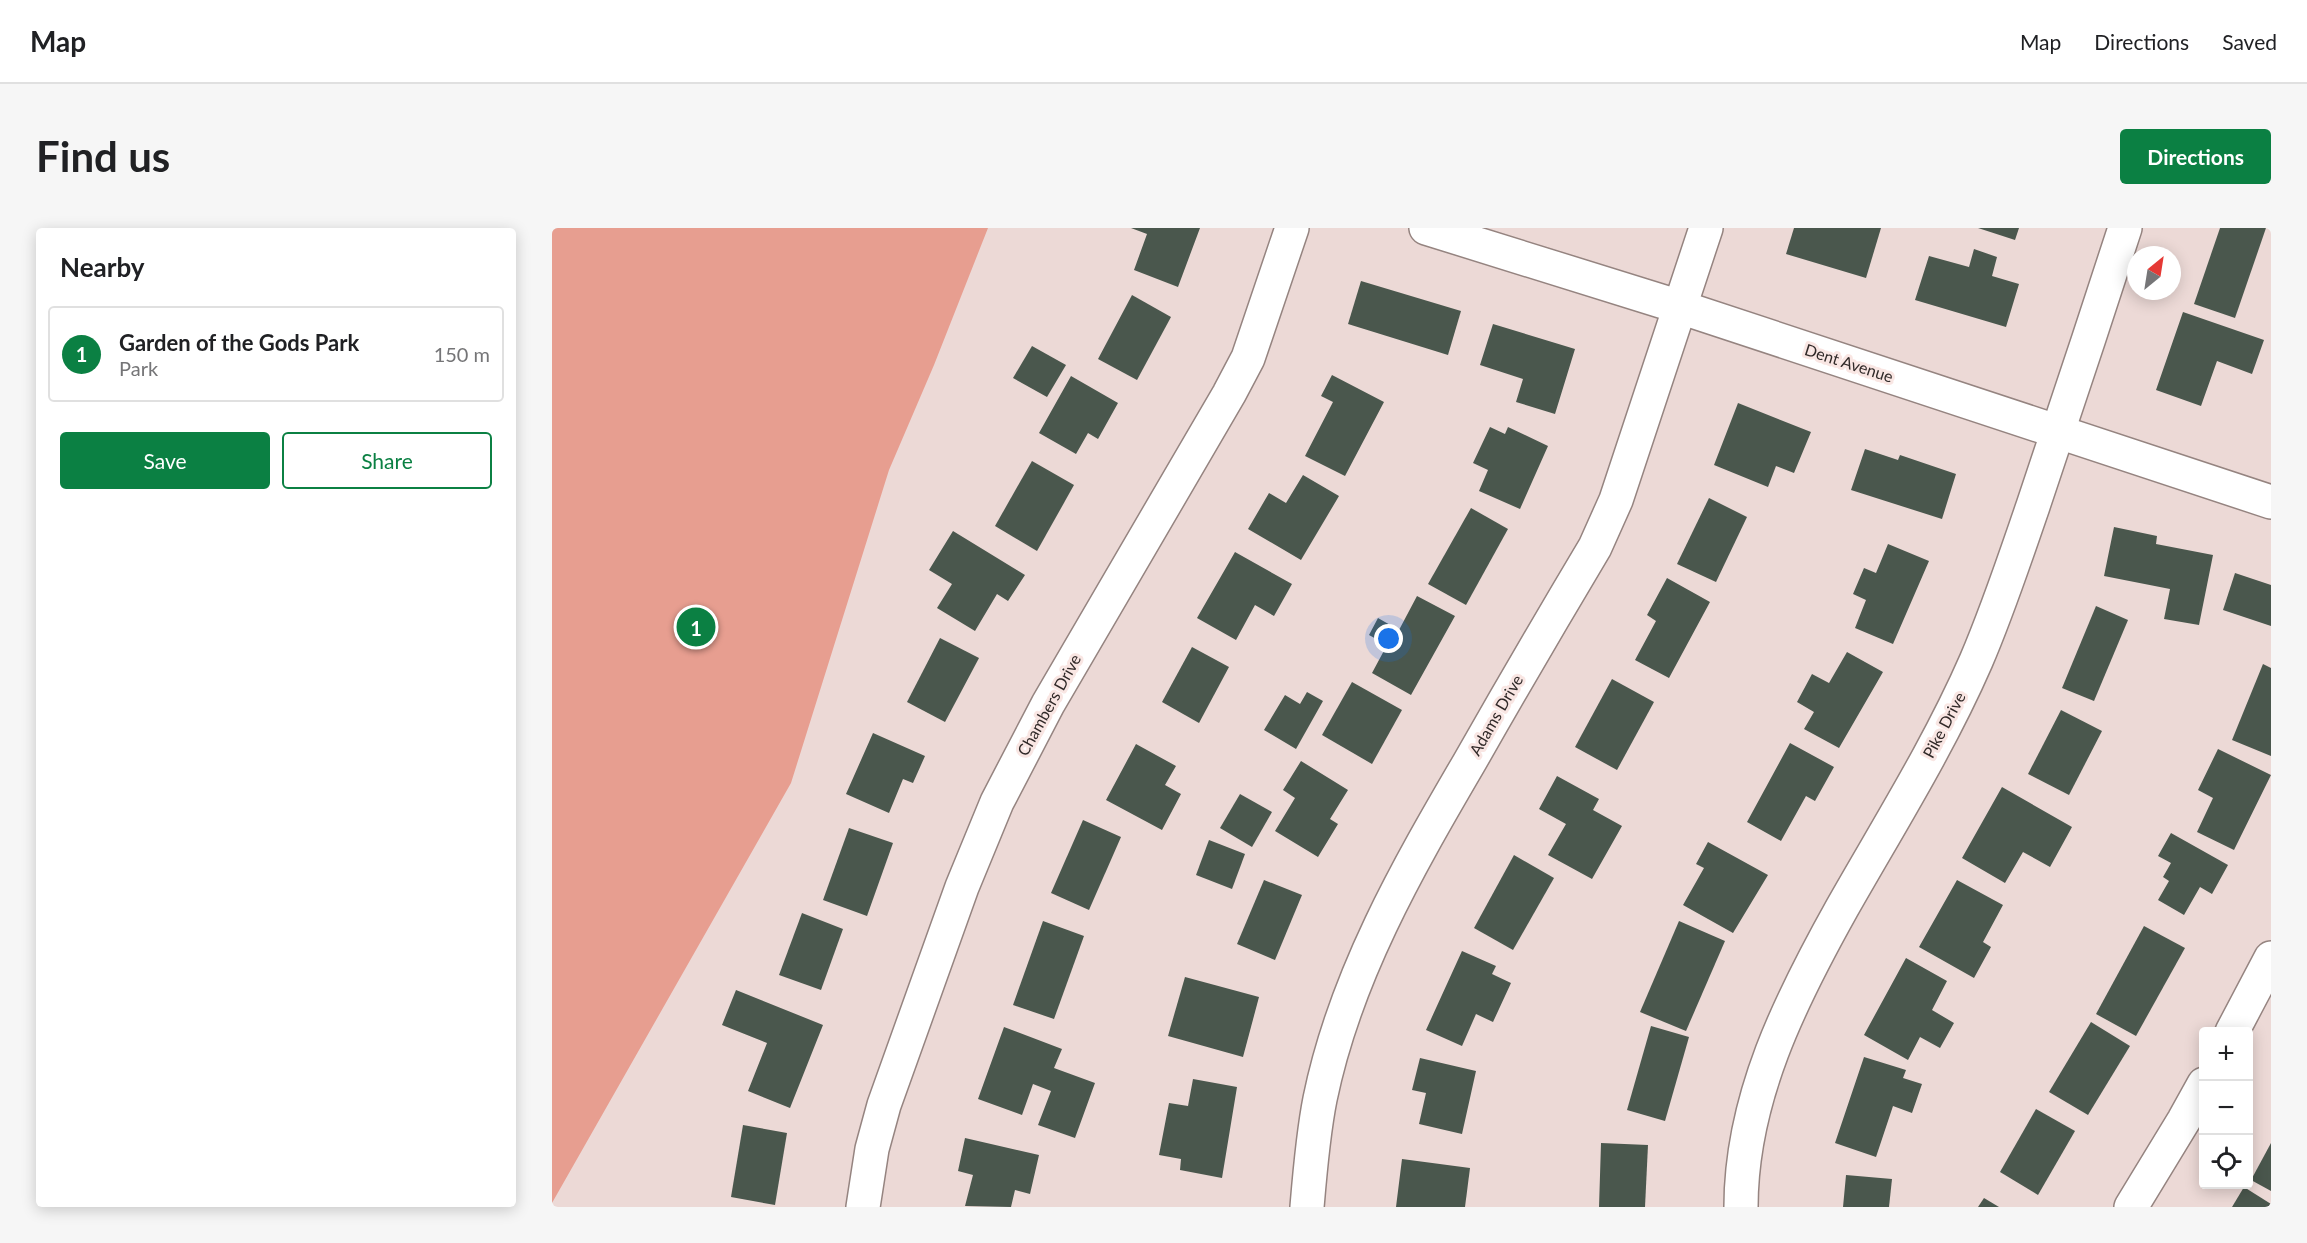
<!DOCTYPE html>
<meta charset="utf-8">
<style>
:root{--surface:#fff;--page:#f6f6f6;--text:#202124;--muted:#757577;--line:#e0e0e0;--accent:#0b8043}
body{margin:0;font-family:Lato,sans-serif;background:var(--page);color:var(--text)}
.controls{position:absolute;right:18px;bottom:18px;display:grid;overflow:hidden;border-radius:6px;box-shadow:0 3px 15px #0003}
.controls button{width:54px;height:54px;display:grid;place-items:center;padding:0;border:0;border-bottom:2px solid var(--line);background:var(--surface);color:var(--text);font:30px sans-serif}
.compass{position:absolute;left:1575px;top:18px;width:54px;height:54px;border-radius:50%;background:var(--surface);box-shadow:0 3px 15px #0003;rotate:30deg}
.you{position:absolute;left:837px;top:411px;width:21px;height:21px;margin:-15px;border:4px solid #fff;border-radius:50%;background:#1a73e8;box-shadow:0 0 0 9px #1a73e833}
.badge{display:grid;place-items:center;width:39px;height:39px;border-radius:50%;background:var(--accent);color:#fff;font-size:20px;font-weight:700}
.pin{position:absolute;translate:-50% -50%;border:3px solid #fff;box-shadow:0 2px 6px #0006}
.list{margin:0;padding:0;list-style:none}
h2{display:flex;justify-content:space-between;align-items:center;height:78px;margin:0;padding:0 24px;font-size:26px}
h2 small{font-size:20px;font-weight:400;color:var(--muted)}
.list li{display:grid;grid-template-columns:39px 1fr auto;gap:18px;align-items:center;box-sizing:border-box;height:96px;margin:0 12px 12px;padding:0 12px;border:2px solid var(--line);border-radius:6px}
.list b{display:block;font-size:22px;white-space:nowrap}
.list p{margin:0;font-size:20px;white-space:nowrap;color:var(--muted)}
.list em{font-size:20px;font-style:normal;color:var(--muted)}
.actions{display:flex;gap:12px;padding:18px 24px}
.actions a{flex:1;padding:14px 0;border:2px solid var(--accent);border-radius:6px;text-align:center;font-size:21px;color:var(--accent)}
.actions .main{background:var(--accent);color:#fff}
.icon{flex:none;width:33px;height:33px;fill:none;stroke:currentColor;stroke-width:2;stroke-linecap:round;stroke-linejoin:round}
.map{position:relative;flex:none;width:1719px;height:979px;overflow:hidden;border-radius:6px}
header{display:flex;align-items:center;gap:36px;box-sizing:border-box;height:84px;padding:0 30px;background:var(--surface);border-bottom:2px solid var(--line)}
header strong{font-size:28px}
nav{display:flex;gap:33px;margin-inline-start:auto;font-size:21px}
.intro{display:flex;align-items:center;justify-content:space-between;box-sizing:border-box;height:144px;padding:0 36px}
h1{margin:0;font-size:42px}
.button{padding:15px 27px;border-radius:6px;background:var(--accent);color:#fff;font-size:21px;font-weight:700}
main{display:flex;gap:36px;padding:0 36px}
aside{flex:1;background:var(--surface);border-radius:6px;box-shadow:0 3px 15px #0003}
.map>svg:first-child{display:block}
.green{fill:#e79e90}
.building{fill:#4a574d}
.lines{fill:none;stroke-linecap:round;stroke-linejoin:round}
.street-casing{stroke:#958480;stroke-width:36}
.street{stroke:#fff;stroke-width:33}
.labels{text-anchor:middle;stroke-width:6;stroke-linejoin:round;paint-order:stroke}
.street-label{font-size:16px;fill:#302928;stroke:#f9e6e3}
</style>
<header>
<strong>Map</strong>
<nav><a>Map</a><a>Directions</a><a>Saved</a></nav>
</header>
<div class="intro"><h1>Find us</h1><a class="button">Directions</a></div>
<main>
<aside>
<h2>Nearby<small></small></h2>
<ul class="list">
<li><span class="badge">1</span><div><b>Garden of the Gods Park</b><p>Park</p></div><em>150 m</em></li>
</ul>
<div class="actions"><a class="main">Save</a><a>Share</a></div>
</aside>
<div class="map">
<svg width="1719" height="979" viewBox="0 0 1719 979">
<rect width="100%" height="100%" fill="#ecd9d6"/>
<polygon class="green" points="0,0 436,0 382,137 337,242 239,555 0,975"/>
<g class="building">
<polygon points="579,0 648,0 626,59 582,42 595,6"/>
<polygon points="1242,0 1329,0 1314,50 1234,26"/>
<polygon points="1426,0 1467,0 1463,12"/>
<polygon points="1668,0 1714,0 1683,90 1642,76"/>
<polygon points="1422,21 1445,29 1440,48 1467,56 1454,99 1363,72 1377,28 1417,39"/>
<polygon points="809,53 909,83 896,127 796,96"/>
<polygon points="580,67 619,89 585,152 546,131"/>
<polygon points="1631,84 1712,112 1700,146 1665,133 1649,178 1604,162"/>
<polygon points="941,96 1023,121 1003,186 964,174 971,151 928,137"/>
<polygon points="480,118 514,137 495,169 461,150"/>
<polygon points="780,147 832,174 793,248 753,228 781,174 769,168"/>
<polygon points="519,148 566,175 546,211 536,205 524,226 487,205"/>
<polygon points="1186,175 1259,204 1242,245 1224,238 1216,259 1162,237"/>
<polygon points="938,199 953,206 956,199 996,218 968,281 927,263 936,242 921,235"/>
<polygon points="1313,221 1346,232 1348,227 1404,246 1390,291 1299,262"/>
<polygon points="480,233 522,257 485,323 443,298"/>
<polygon points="751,247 787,268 749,332 696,301 717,265 734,275"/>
<polygon points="1157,270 1195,289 1164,354 1125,336"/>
<polygon points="919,280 956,301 914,377 876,356"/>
<polygon points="1562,299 1605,308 1604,316 1661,327 1647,397 1612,391 1618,361 1552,348"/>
<polygon points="401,303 473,347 456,373 445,366 423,403 385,380 400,356 377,342"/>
<polygon points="1336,316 1377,333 1341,416 1303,400 1314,372 1301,366 1312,340 1324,345"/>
<polygon points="683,324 740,356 722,388 703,377 684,412 645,390"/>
<polygon points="1683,345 1719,357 1719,398 1671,382"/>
<polygon points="1115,350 1158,374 1117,450 1083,432 1104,393 1095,387"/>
<polygon points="865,368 903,388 859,467 820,445 835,417 817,407 826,390 847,402"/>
<polygon points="1544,378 1576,392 1542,473 1510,460"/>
<polygon points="388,410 427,430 393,494 355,474"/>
<polygon points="640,419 677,439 647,495 610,474"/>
<polygon points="1295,424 1331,444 1287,520 1252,501 1262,484 1245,474 1260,446 1277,455"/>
<polygon points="1711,436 1719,440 1719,528 1680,512"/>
<polygon points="1060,451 1102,474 1065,542 1023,519"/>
<polygon points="800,454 850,482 820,536 770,507"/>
<polygon points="755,464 771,473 744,521 712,502 733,467 748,476"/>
<polygon points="1509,482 1550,503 1517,567 1476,546"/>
<polygon points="321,505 373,528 361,555 351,551 337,585 294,566"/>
<polygon points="1238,515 1282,539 1263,573 1254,568 1229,613 1195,594"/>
<polygon points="584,516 624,538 613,557 629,566 610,602 554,572"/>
<polygon points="1666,521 1719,547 1682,622 1645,604 1661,570 1646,562"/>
<polygon points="749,533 796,562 778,591 786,596 766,629 723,603 743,570 731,562"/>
<polygon points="1005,548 1047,571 1041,582 1070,598 1040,651 996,627 1014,596 987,581"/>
<polygon points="1450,559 1520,599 1498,639 1471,624 1453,655 1410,630"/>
<polygon points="688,566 720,584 700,619 668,600"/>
<polygon points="531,592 569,609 537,682 499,665"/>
<polygon points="297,600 341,615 315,688 271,672"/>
<polygon points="1619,605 1676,637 1660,666 1648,659 1632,687 1606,672 1617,653 1611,649 1619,635 1606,628"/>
<polygon points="657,612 693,626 680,661 644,647"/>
<polygon points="1156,614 1216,647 1181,705 1131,677 1152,640 1144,636"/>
<polygon points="962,627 1002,650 961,722 922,700"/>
<polygon points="712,652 750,667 723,732 685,716"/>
<polygon points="1405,652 1451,677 1431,714 1439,719 1422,750 1367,719"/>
<polygon points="250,685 291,701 269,762 227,747"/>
<polygon points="491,693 532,708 502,791 461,777"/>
<polygon points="1127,693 1173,713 1134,803 1088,784"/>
<polygon points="1592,698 1633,720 1584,808 1544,786"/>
<polygon points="910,723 944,738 940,746 959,755 941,794 924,786 910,818 874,802"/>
<polygon points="1354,730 1395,753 1380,782 1402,795 1388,820 1368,809 1356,832 1312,807"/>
<polygon points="633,749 707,769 691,829 616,808"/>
<polygon points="184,762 271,797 238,880 196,863 215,815 170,797"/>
<polygon points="1539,794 1578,818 1536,887 1497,864"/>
<polygon points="1099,798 1137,809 1113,893 1075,882"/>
<polygon points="452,799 510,821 502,840 543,855 523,910 486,897 499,863 481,856 470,887 426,871"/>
<polygon points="1312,829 1354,842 1351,850 1370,856 1360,885 1341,878 1324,929 1283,915"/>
<polygon points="868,830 924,843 910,906 867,896 874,865 860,862"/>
<polygon points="641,851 685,859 670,950 628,942 629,931 607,927 617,875 636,878"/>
<polygon points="1484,881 1523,903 1486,967 1448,944"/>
<polygon points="191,897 235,905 223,977 179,969"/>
<polygon points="413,910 487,927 478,966 463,962 459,979 413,978 421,947 406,943"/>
<polygon points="1049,915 1096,917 1093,979 1047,979"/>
<polygon points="1719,915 1719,963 1699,952"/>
<polygon points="850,931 918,940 913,979 844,979"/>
<polygon points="1294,947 1340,951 1337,979 1291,979"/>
<polygon points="1692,959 1719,976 1719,979 1680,979"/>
<polygon points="1432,970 1447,979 1426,979"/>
</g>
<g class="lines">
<g class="street-casing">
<g id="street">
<polyline points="874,0 1128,79 1719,274"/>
<polyline points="1680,804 1719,730"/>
<polyline points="311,979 320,921 332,877 410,659 445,574 496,476 677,166 696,130 740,0"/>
<path d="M755 979C758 943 761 906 768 871 793 749 855 641 917 535 958 463 1000 391 1043 319L1064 272 1154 0"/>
<path d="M1189 979C1189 871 1238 773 1290 680 1336 599 1387 518 1424 433 1446 382 1463 330 1481 278 1512 185 1543 93 1573 0"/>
<polyline points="1579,979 1632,892 1652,856"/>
</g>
</g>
<use href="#street" class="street"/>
</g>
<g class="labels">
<g class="street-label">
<text transform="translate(1297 135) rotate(18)" y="6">Dent Avenue</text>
<text transform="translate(497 477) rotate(-61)" y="6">Chambers Drive</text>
<text transform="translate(944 487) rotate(-60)" y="6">Adams Drive</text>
<text transform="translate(1392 497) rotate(-62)" y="6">Pike Drive</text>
</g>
</g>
</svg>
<div class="controls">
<button>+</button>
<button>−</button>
<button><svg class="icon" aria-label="locate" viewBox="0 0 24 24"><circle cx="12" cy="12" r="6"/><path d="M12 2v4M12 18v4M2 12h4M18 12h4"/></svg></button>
</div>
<svg class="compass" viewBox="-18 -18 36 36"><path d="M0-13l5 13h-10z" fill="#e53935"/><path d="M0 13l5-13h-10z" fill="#757577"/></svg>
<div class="you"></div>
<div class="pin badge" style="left:144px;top:399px">1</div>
</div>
</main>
